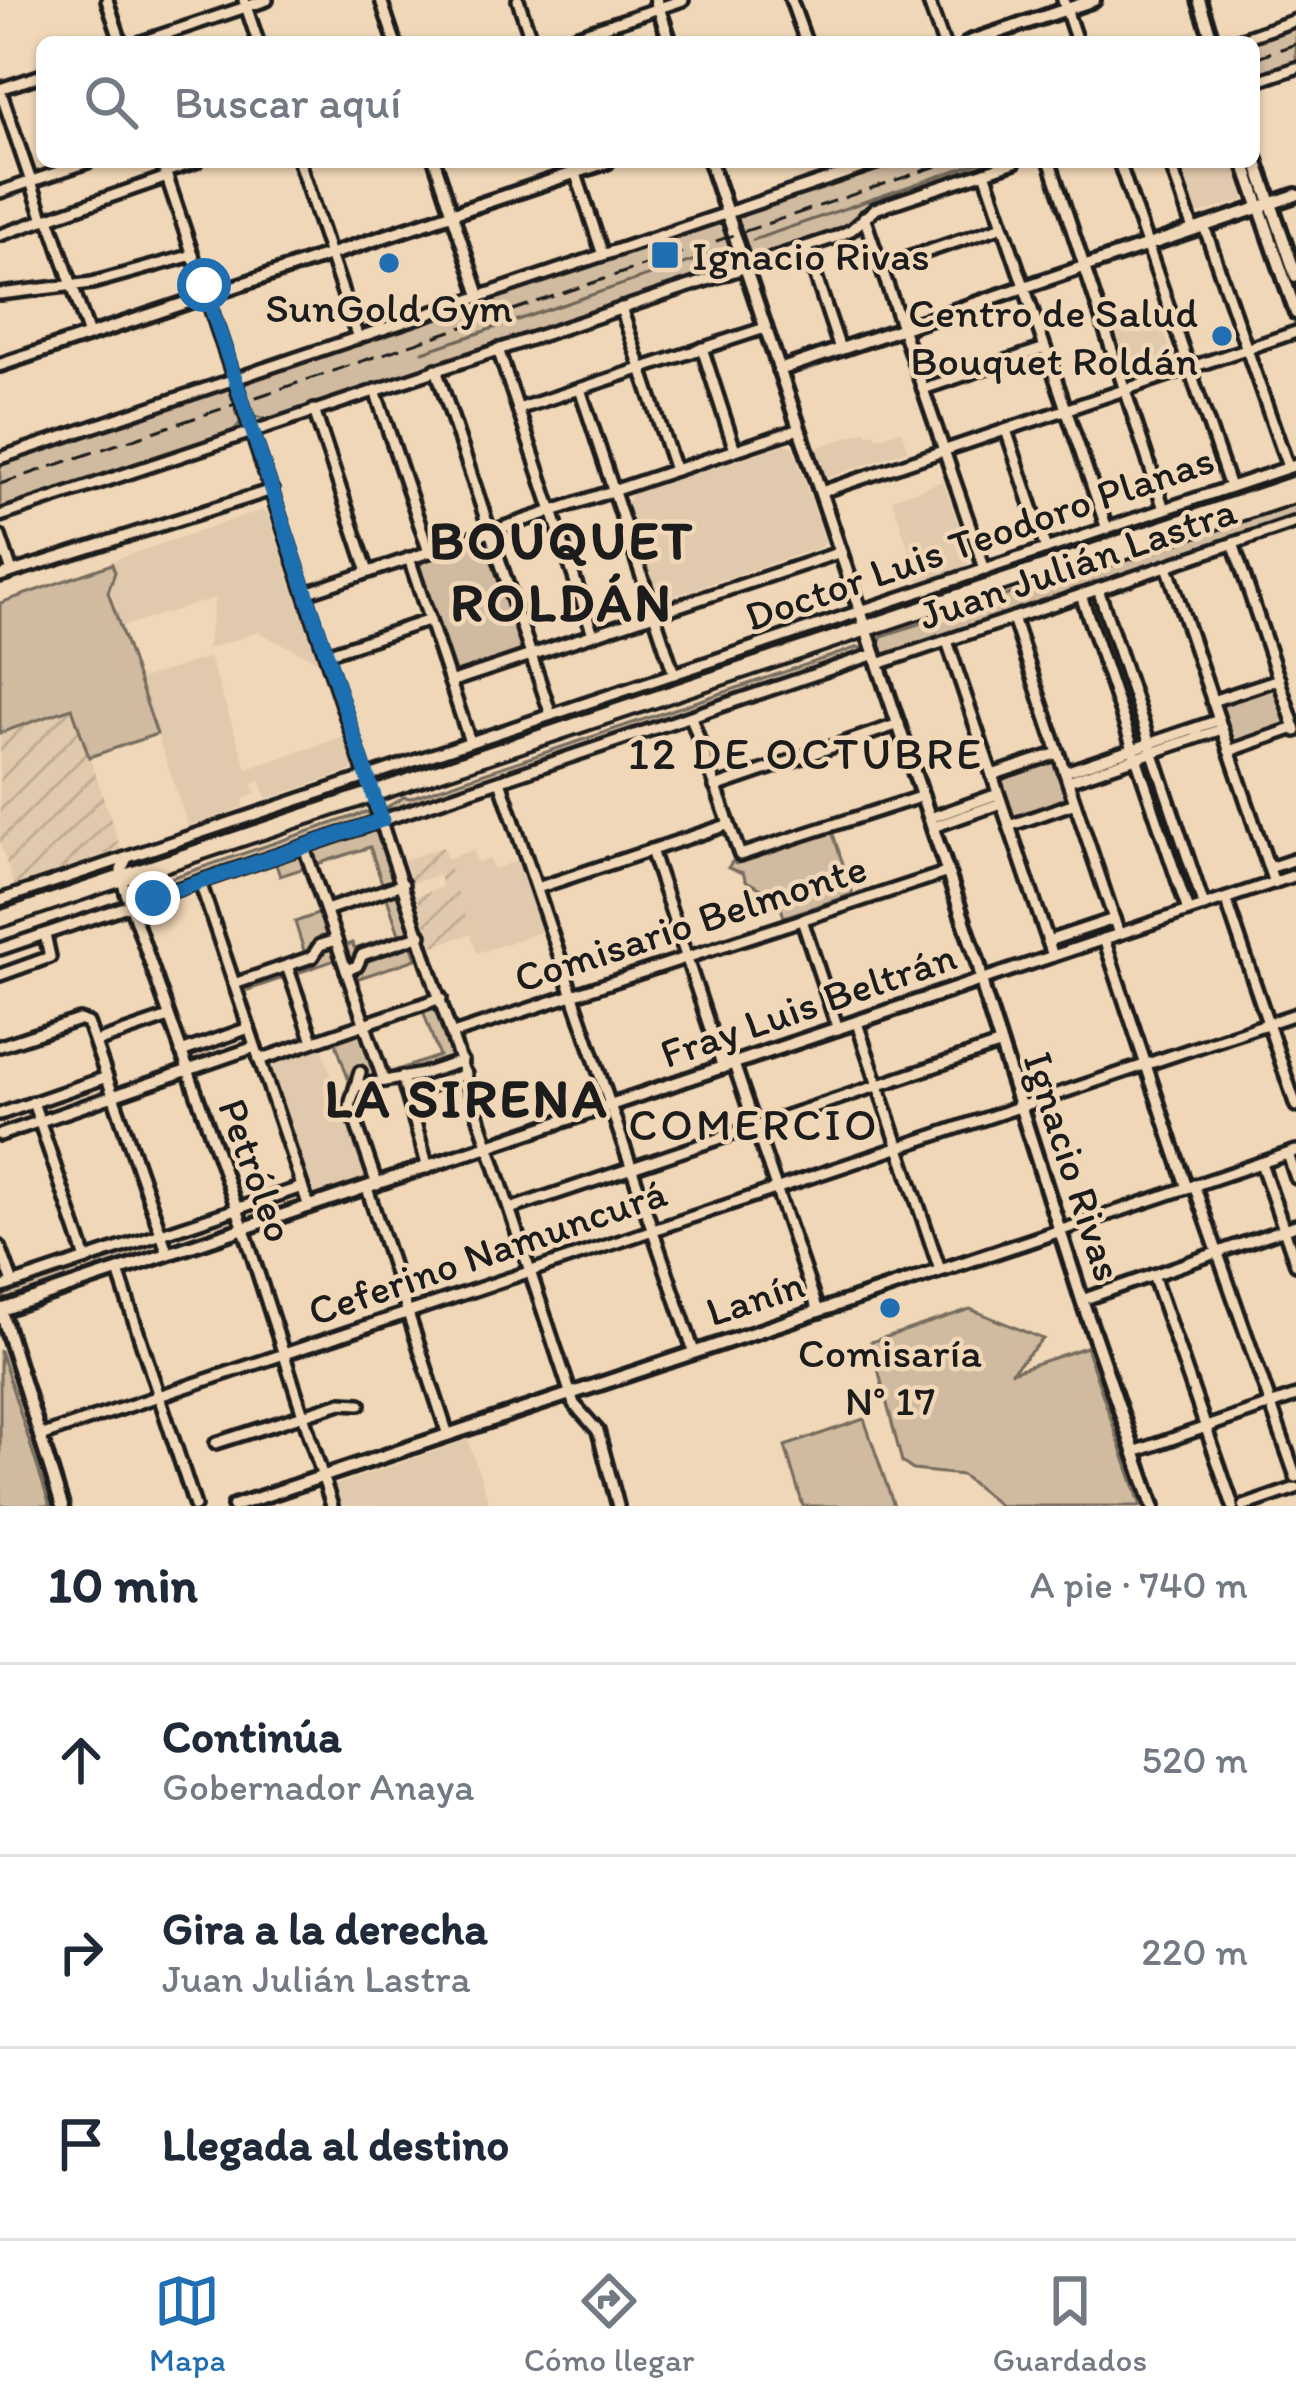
<!DOCTYPE html>
<html lang="es">
<meta charset="utf-8">
<style>
:root{--surface:#fff;--page:#f6f6f7;--text:#1f2937;--muted:#747a83;--line:#e0e1e3;--accent:#1f6fb2}
body{margin:0;font-family:Itim,sans-serif;background:var(--page);color:var(--text)}
.stop{position:absolute;width:36px;height:36px;margin:-27px;border:9px solid #1f6fb2;border-radius:50%;background:#fff}
.stop.end{background:#1f6fb2;border-color:#fff;box-shadow:0 3px 12px #0008}
.list{margin:0;padding:0;list-style:none}
h2{display:flex;justify-content:space-between;align-items:center;height:156px;margin:0;padding:0 48px;font-size:51px}
h2 small{font-size:39px;font-weight:400;color:var(--muted)}
.list li{display:grid;grid-template-columns:78px 1fr auto;gap:36px;align-items:center;box-sizing:border-box;height:192px;padding:0 48px;border-top:3px solid var(--line)}
.list b{display:block;font-size:45px;white-space:nowrap}
.list p{margin:0;font-size:39px;white-space:nowrap;color:var(--muted)}
.list em{font-size:39px;font-style:normal;color:var(--muted)}
.icon{flex:none;width:66px;height:66px;fill:none;stroke:currentColor;stroke-width:2;stroke-linecap:round;stroke-linejoin:round}
.map{position:relative;flex:none;width:1296px;height:1506px;overflow:hidden}
.search{position:absolute;background:var(--surface);box-shadow:0 3px 9px #0004;left:36px;right:36px;top:36px;height:132px;display:flex;align-items:center;gap:30px;box-sizing:border-box;padding:0 42px;border-radius:18px;color:var(--muted);font-size:45px}
.sheet{height:732px;background:var(--surface)}
nav{display:flex;justify-content:space-around;align-items:center;box-sizing:border-box;height:168px;border-top:3px solid var(--line);background:var(--surface);font-size:33px;color:var(--muted)}
nav a{display:grid;justify-items:center;gap:6px}
nav .on{color:var(--accent)}
.map>svg:first-child{display:block}
.built{fill:#e0c9ac}
.industrial{fill:url(#industrial-furrows)}
.green{fill:#d1bba0;stroke:#766c5e;stroke-width:3}
.lines{fill:none;stroke-linecap:round;stroke-linejoin:round}
.stream{stroke:#6f6659;stroke-width:3}
.minor-casing{stroke:#1c1c1c;stroke-width:18}
.major-casing{stroke:#1c1c1c;stroke-width:20}
.highway-casing{stroke:#1c1c1c;stroke-width:22}
.minor{stroke:#f0d7b7;stroke-width:9}
.major{stroke:#f0d7b7;stroke-width:10}
.highway{stroke:#f0d7b7;stroke-width:14}
.rail{stroke:#1c1c1c;stroke-width:3;stroke-dasharray:18 9;stroke-linecap:butt}
.route{stroke:#1f6fb2;stroke-width:15}
.poi-dot{fill:#1f6fb2;stroke:#f0d7b7;stroke-width:4.5}
.labels{text-anchor:middle;stroke-width:9;stroke-linejoin:round;paint-order:stroke}
.poi-label{font-size:42px;fill:#1c1c1c;stroke:#f0d7b7}
.street-label{font-size:42px;fill:#1c1c1c;stroke:#f0d7b7}
.neighbourhood-label{font-size:45px;letter-spacing:3px;fill:#1c1c1c;stroke:#f0d7b7}
.district-label{font-size:54px;font-weight:bold;letter-spacing:3px;fill:#1c1c1c;stroke:#f0d7b7}
</style>
<div class="map">
<svg width="1296" height="1506" viewBox="0 0 1296 1506">
<defs>
<pattern id="industrial-furrows" width="10" height="10" patternUnits="userSpaceOnUse" patternTransform="scale(3)"><rect width="10" height="10" fill="#e0c9ac"/><path d="M-1 1l2-2M0 10L10 0M9 11l2-2" fill="none" stroke="#c0ac93"/></pattern>
</defs>
<rect width="100%" height="100%" fill="#f0d7b7"/>
<filter id="ink" filterUnits="userSpaceOnUse"><feTurbulence type="fractalNoise" baseFrequency=".00833" numOctaves="2"/><feDisplacementMap in="SourceGraphic" scale="24" xChannelSelector="R" yChannelSelector="G"/><feConvolveMatrix kernelMatrix="1 2 1 2 8 2 1 2 1" color-interpolation-filters="sRGB"/></filter>
<g filter="url(#ink)">
<g class="built">
<polygon points="1174,162 1234,162 1245,196 1243,201 1193,215"/>
<polygon points="1159,318 1172,355 1166,357 1167,362 1134,373 1129,371 1116,332"/>
<polygon points="901,430 908,450 829,477 825,475 816,448 866,431 868,435 875,432 877,438"/>
<polygon points="786,444 793,447 825,541 823,546 664,599 661,589 656,589 627,503 631,495"/>
<polygon points="943,481 970,559 967,566 920,582 892,499"/>
<polygon points="262,510 267,513 318,661 258,632 207,649 215,598 120,627 108,591 115,572 111,561"/>
<polygon points="209,657 247,769 343,737 353,766 350,771 267,799 260,781 253,784 256,794 245,798 242,808 188,826 139,680"/>
<polygon points="473,850 477,862 490,859 493,869 520,860 544,931 477,953 446,859"/>
<polygon points="321,1045 364,1173 363,1179 317,1194 312,1192 269,1066 272,1061"/>
<polygon points="468,1440 490,1506 339,1506 333,1491 336,1485"/>
</g>
<g class="industrial">
<polygon points="73,708 121,849 14,885 0,844 0,733"/>
<polygon points="443,847 471,934 433,946 416,896 442,887 439,875 412,883 404,860"/>
</g>
<g class="green">
<polygon points="1296,23 1296,65 1254,79 1254,42 1240,42"/>
<polygon points="891,162 1002,162 874,206 839,231 763,256 746,252 738,219 744,212"/>
<polygon points="715,222 722,224 733,255 730,264 716,272 270,420 254,416 243,388 248,380"/>
<polygon points="225,387 231,390 243,420 232,432 0,510 0,462"/>
<polygon points="1296,469 1296,477 874,619 869,616 873,611"/>
<polygon points="1296,501 1296,516 890,655 882,654 879,642 882,636"/>
<polygon points="479,542 489,547 522,648 517,654 455,672 419,566 424,561"/>
<polygon points="112,564 115,572 108,592 157,734 89,757 72,708 0,733 0,603"/>
<polygon points="851,620 856,626 383,783 377,780 380,776"/>
<polygon points="858,647 865,650 864,654 395,812 387,807 404,797 410,798"/>
<polygon points="1273,684 1288,721 1287,727 1231,743 1220,703"/>
<polygon points="1053,759 1068,795 1067,801 1018,819 1011,817 1000,777"/>
<polygon points="366,812 370,813 370,820 136,900 132,891"/>
<polygon points="371,830 380,834 413,930 407,932 416,959 347,982 340,962 335,960 248,990 243,975 305,954 295,922 329,910 342,947 352,943 355,949 399,934 370,847 280,876 275,862"/>
<polygon points="832,831 853,894 784,917 779,902 766,906 760,888 746,881 743,873 728,868 732,862 736,864"/>
<polygon points="435,1004 462,1077 416,1092 389,1082 359,1092 350,1084 334,1038 368,1026 385,1074 439,1056 422,1008"/>
<polygon points="157,1240 161,1245 156,1252 11,1300 4,1298 4,1290"/>
<polygon points="970,1309 1043,1339 1011,1372 1086,1347 1141,1506 1000,1506 962,1475 913,1470 902,1462 871,1342"/>
<polygon points="0,1350 50,1506 0,1506"/>
<polygon points="864,1419 894,1506 803,1506 785,1446"/>
</g>
<g class="lines">
<g class="stream">
<polyline points="753,240 980,162"/>
<polyline points="423,352 727,249"/>
</g>
<g class="minor-casing">
<g id="minor">
<polyline points="107,0 121,42"/>
<polyline points="244,0 258,42"/>
<polyline points="381,0 395,42"/>
<polyline points="518,0 532,42"/>
<polyline points="791,0 806,42"/>
<polyline points="928,0 943,42"/>
<polyline points="1063,0 1077,42"/>
<polyline points="141,42 267,0"/>
<polyline points="557,42 683,0"/>
<polyline points="1233,42 1296,20"/>
<polyline points="1254,82 1296,68"/>
<polyline points="0,89 42,75"/>
<polyline points="0,90 44,220"/>
<polyline points="162,162 574,1404 598,1431 618,1506"/>
<polyline points="299,162 358,338"/>
<polyline points="435,162 480,297"/>
<polyline points="572,162 603,255"/>
<polyline points="1050,162 1164,509"/>
<polyline points="1119,162 1230,487"/>
<polyline points="1170,162 1193,229"/>
<polyline points="165,172 196,162"/>
<polyline points="985,172 1107,529"/>
<polyline points="0,192 88,162"/>
<polyline points="864,217 985,570"/>
<polyline points="49,218 89,335"/>
<polyline points="1204,226 1288,467"/>
<polyline points="0,235 167,177"/>
<polyline points="806,247 840,349"/>
<polyline points="881,267 1003,226"/>
<polyline points="0,294 92,283 193,255"/>
<polyline points="621,308 675,470"/>
<polyline points="702,348 735,450"/>
<polyline points="498,349 593,634"/>
<polyline points="436,369 551,715"/>
<polyline points="580,389 674,674"/>
<polyline points="923,389 1045,348"/>
<polyline points="375,390 429,552"/>
<polyline points="518,409 765,328"/>
<polyline points="314,410 368,572"/>
<polyline points="1006,430 1046,549"/>
<polyline points="0,458 879,162"/>
<polyline points="821,492 1296,332"/>
<polyline points="0,516 836,237 851,230 875,209 1015,162"/>
<polyline points="0,536 12,572"/>
<polyline points="1233,543 1296,731"/>
<polyline points="409,558 470,742"/>
<polyline points="1167,566 1274,883"/>
<polyline points="0,576 272,490"/>
<polyline points="1098,589 1204,906"/>
<polyline points="306,593 799,429"/>
<polyline points="1081,595 1188,911"/>
<polyline points="1013,618 1119,934"/>
<polyline points="947,641 1053,956"/>
<polyline points="326,654 430,620"/>
<polyline points="878,664 1296,522"/>
<polyline points="450,682 841,552"/>
<polyline points="1212,701 1279,679"/>
<polyline points="691,717 740,855 923,796"/>
<polyline points="1229,751 1295,728"/>
<polyline points="1065,772 1219,720"/>
<polyline points="992,775 1058,753"/>
<polyline points="500,781 694,1352"/>
<polyline points="1068,781 1222,729"/>
<polyline points="715,787 899,724"/>
<polyline points="930,818 998,794"/>
<polyline points="1009,826 1075,803"/>
<polyline points="933,827 1001,803"/>
<polyline points="304,847 384,1081"/>
<polyline points="651,850 723,1068"/>
<polyline points="126,860 121,870 124,887 244,1229 332,1506"/>
<polyline points="1269,868 1296,859"/>
<polyline points="200,882 309,1207"/>
<polyline points="537,888 727,825"/>
<polyline points="1226,899 1296,1106"/>
<polyline points="0,900 1296,465"/>
<polyline points="326,910 403,884"/>
<polyline points="802,920 838,1029"/>
<polyline points="1104,939 1187,1188"/>
<polyline points="1048,941 1114,919"/>
<polyline points="0,949 875,654"/>
<polyline points="287,966 313,1041"/>
<polyline points="346,970 357,966 362,955 421,935"/>
<polyline points="0,975 50,957 45,934"/>
<polyline points="981,980 1296,875"/>
<polyline points="234,984 312,957 320,945 336,940"/>
<polyline points="857,1023 940,1270"/>
<polyline points="453,1034 948,872"/>
<polyline points="96,1042 169,1017"/>
<polyline points="0,1046 79,1020 88,1023 168,1254"/>
<polyline points="181,1052 249,1028"/>
<polyline points="259,1060 441,998"/>
<polyline points="734,1064 818,1311"/>
<polyline points="360,1072 350,1105 377,1185"/>
<polyline points="402,1077 428,1168"/>
<polyline points="357,1086 423,1074 462,1061"/>
<polyline points="408,1093 466,1074"/>
<polyline points="33,1102 86,1259"/>
<polyline points="0,1114 107,1077"/>
<polyline points="0,1135 255,1047"/>
<polyline points="1288,1154 1296,1178"/>
<polyline points="1261,1163 1296,1264"/>
<polyline points="1194,1185 1296,1477"/>
<polyline points="367,1188 448,1435"/>
<polyline points="510,1209 1001,1044"/>
<polyline points="1062,1230 1296,1151"/>
<polyline points="0,1247 13,1283"/>
<polyline points="118,1271 195,1506"/>
<polyline points="1153,1275 1233,1506"/>
<polyline points="0,1288 302,1187"/>
<polyline points="1082,1300 1296,1225"/>
<polyline points="40,1436 1296,1014"/>
<polyline points="216,1443 341,1403 360,1404"/>
<polyline points="1134,1452 1296,1396"/>
<polyline points="1244,1506 1296,1488"/>
</g>
</g>
<g class="major-casing">
<g id="major">
<polyline points="656,0 670,42"/>
<polyline points="1199,0 1213,42"/>
<polyline points="969,42 1094,0"/>
<polyline points="1254,154 1296,276"/>
<polyline points="710,162 979,966 984,992 1082,1300 1153,1506"/>
<polyline points="1244,162 1296,313"/>
<polyline points="0,365 607,162"/>
<polyline points="779,370 1296,195"/>
<polyline points="0,1308 62,1506"/>
<polyline points="1,1310 981,980"/>
<polyline points="234,1506 1062,1230"/>
</g>
</g>
<g class="highway-casing">
<g id="highway">
<polyline points="1033,582 1296,494"/>
<polyline points="0,919 1296,484"/>
</g>
</g>
<use href="#minor" class="minor"/>
<use href="#major" class="major"/>
<use href="#highway" class="highway"/>
<g class="rail">
<polyline points="1254,58 1296,44"/>
<polyline points="0,484 949,162"/>
</g>
</g>
</g>
<g class="lines" filter="url(#ink)">
<polyline class="route" points="153,898 382,820 204,285"/>
</g>
<g class="poi-dot">
<rect x="650" y="240" width="30" height="30" rx="6"/>
<circle cx="389" cy="263" r="12"/>
<circle cx="1222" cy="336" r="12"/>
<circle cx="890" cy="1308" r="12"/>
</g>
<g class="labels">
<g class="poi-label">
<text x="692" y="270" text-anchor="start">Ignacio Rivas</text>
<text x="389" y="322">SunGold Gym</text>
<text x="1198" y="327" text-anchor="end">Centro de Salud<tspan x="1198" dy="48">Bouquet Roldán</tspan></text>
<text x="890" y="1367">Comisaría<tspan x="890" dy="48">N° 17</tspan></text>
</g>
<g class="street-label">
<text transform="translate(979 537) rotate(-19)" y="15">Doctor Luis Teodoro Planas</text>
<text transform="translate(1077 562) rotate(-19)" y="15">Juan Julián Lastra</text>
<text transform="translate(690 922) rotate(-18)" y="15">Comisario Belmonte</text>
<text transform="translate(808 1004) rotate(-19)" y="15">Fray Luis Beltrán</text>
<text transform="translate(1074 1166) rotate(72)" y="15">Ignacio Rivas</text>
<text transform="translate(257 1170) rotate(70)" y="15">Petróleo</text>
<text transform="translate(487 1251) rotate(-19)" y="15">Ceferino Namuncurá</text>
<text transform="translate(755 1297) rotate(-18)" y="15">Lanín</text>
</g>
<g class="neighbourhood-label">
<text x="806" y="769">12 DE OCTUBRE</text>
<text x="754" y="1140">COMERCIO</text>
</g>
<g class="district-label">
<text x="562" y="559">BOUQUET<tspan x="562" dy="62">ROLDÁN</tspan></text>
<text x="467" y="1117">LA SIRENA</text>
</g>
</g>
</svg>
<div class="stop" style="left:204px;top:285px"></div>
<div class="stop end" style="left:153px;top:898px"></div>
<div class="search"><svg class="icon" aria-label="search" viewBox="0 0 24 24"><circle cx="10" cy="10" r="6"/><path d="M15 15l6 6"/></svg>Buscar aquí</div>
</div>
<section class="sheet">
<h2>10 min<small>A pie · 740 m</small></h2>
<ul class="list">
<li><svg class="icon" aria-label="ahead" viewBox="0 0 24 24"><path d="M12 20V5M6 11l6-6 6 6"/></svg><div><b>Continúa</b><p>Gobernador Anaya</p></div><em>520 m</em></li>
<li><svg class="icon" aria-label="right" viewBox="0 0 24 24"><path d="M7 20v-9h11M14 6l5 5-5 5"/></svg><div><b>Gira a la derecha</b><p>Juan Julián Lastra</p></div><em>220 m</em></li>
<li><svg class="icon" aria-label="arrive" viewBox="0 0 24 24"><path d="M6 21V4h12l-3 4 3 4H6"/></svg><div><b>Llegada al destino</b></div></li>
</ul>
</section>
<nav>
<a class="on"><svg class="icon" aria-label="map" viewBox="0 0 24 24"><path d="M3 6l6-2 6 2 6-2v14l-6 2-6-2-6 2zM9 4v14M15 6v14"/></svg>Mapa</a>
<a><svg class="icon" aria-label="directions" viewBox="0 0 24 24"><path d="M12 3l9 9-9 9-9-9zM9 14v-3h6M13 9l2 2-2 2"/></svg>Cómo llegar</a>
<a><svg class="icon" aria-label="saved" viewBox="0 0 24 24"><path d="M7 4h10v16l-5-4-5 4z"/></svg>Guardados</a>
</nav>
